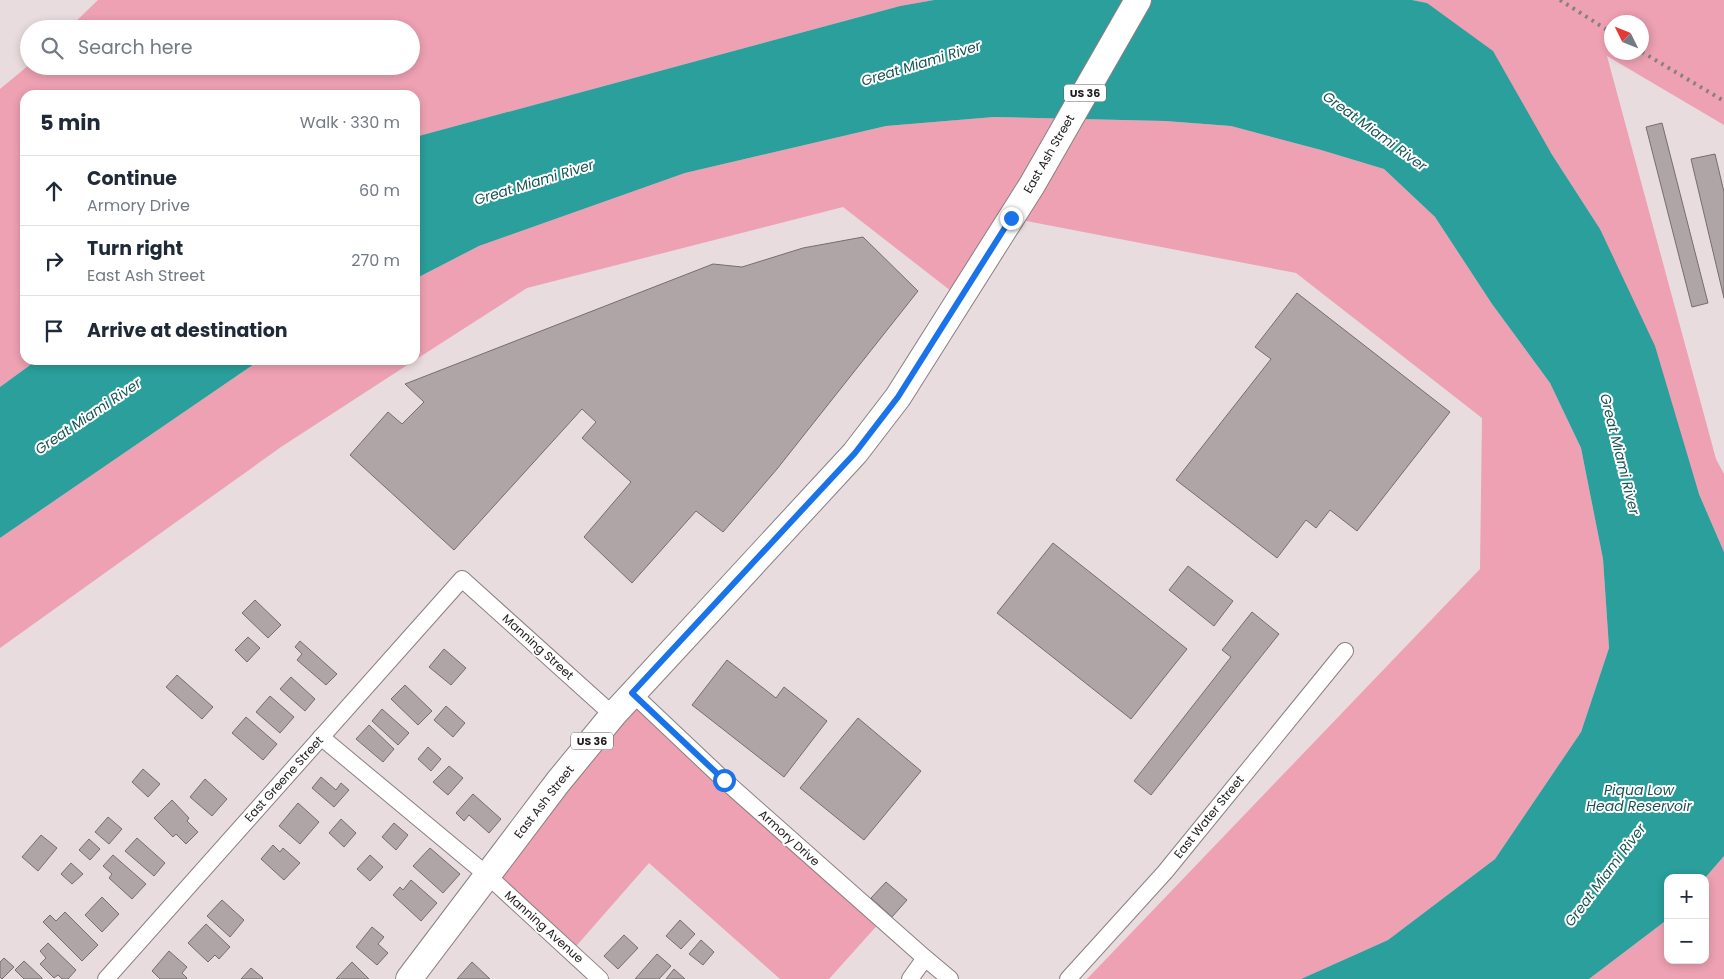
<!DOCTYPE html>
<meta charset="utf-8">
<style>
:root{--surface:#fff;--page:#f6f6f7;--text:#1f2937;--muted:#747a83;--line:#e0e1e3}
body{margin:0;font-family:Poppins,sans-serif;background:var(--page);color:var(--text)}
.controls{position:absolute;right:15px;bottom:15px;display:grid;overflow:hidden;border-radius:10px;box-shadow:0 2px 8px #0003}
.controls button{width:45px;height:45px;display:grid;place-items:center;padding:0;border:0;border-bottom:1px solid var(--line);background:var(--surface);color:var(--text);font:25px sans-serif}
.compass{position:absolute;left:1604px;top:15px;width:45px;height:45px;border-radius:50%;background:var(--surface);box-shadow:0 2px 8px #0003;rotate:313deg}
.stop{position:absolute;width:15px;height:15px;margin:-11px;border:4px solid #1a73e8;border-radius:50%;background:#fff}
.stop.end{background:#1a73e8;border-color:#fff;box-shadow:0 1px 5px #0008}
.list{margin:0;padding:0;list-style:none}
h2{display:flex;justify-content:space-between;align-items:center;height:65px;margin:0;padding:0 20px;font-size:21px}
h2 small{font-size:16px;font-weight:400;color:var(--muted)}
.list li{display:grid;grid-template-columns:32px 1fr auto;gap:15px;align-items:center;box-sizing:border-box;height:70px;padding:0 20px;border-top:1px solid var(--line)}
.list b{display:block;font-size:19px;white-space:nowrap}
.list p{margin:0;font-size:16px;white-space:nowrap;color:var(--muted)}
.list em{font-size:16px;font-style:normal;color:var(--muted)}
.icon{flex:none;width:28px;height:28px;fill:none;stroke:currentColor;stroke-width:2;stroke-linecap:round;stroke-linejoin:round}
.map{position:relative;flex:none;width:1724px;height:979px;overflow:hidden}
.search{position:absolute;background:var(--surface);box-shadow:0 2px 8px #0003;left:20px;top:20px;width:400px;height:55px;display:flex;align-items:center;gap:12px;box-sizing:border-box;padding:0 18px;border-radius:28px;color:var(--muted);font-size:19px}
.panel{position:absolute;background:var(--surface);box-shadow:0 2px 8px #0003;left:20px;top:90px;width:400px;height:275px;border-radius:15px}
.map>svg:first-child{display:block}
.green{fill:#eda1b3;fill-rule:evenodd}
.water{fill:#2a9f9b}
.building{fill:#afa4a6;stroke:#776d6f}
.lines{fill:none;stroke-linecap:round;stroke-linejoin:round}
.minor-casing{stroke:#8a7f81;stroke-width:18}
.primary-casing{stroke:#8a7f81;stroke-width:28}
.minor{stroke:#fff;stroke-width:16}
.primary{stroke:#fff;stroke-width:26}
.rail{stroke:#867e7f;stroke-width:4;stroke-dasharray:2.5 5;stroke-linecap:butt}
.route{stroke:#1a73e8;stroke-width:6}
.labels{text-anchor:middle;stroke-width:4;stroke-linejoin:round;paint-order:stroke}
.shield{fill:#fff;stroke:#636061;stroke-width:1}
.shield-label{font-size:11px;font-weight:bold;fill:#201c1d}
.street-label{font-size:12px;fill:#201c1d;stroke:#fff}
.water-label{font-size:14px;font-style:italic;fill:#175553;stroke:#fff}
</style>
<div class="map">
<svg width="1724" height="979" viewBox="0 0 1724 979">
<rect width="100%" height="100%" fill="#e8dcde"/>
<g class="green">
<polygon points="98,0 935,0 900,6 415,137 415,95 25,95 25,360 37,360 0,387 0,89 29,65 411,66 411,29 68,29"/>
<path d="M1412 0H1724V125L1607 56 1716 459 1724 474V552L1699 494 1600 229 1551 153 1427 3ZM1612 22H1642V52H1612Z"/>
<polygon points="994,117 1165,121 1231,126 1321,150 1384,169 1435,217 1492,304 1550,383 1581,448 1603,559 1609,648 1581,732 1495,859 1388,940 1301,979 1087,979 1480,569 1482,418 1296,273 1011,218 960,298 843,207 527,288 415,360 415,279 479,246 685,173 886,126"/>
<polygon points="260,360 415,360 281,447 0,648 0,538"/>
<polygon points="632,693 882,920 829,979 780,979 649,863 571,952 487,875"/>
<polygon points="1724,856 1724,979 1589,979 1668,919 1668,960 1705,960 1705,878"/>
</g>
<g class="water">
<polygon points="934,0 1412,0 1427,3 1493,51 1551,153 1600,229 1655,346 1699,494 1724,552 1724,856 1705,878 1668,878 1668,919 1589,979 1301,979 1388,940 1495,859 1581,732 1609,648 1603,559 1581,448 1550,383 1492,304 1435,217 1384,169 1321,150 1231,126 1165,121 994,117 886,126 685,173 479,246 415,279 415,137 900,6"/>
<polygon points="37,360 260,360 0,538 0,387"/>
</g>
<g class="building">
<polygon points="1662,123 1708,303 1692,307 1646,127"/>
<polygon points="1715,154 1724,192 1724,298 1691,159"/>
<polygon points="863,237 918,291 777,469 723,532 696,511 632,583 584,537 631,482 582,438 596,422 582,409 454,550 350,455 388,412 402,424 424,402 405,384 713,264 742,267 803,248"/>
<polygon points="1297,293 1450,412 1357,531 1330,510 1316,528 1306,520 1277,558 1176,480 1271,359 1255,347"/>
<polygon points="1053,543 1187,649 1131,719 997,613"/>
<polygon points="1188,566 1233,601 1214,626 1169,590"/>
<polygon points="255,600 281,625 268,638 242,613"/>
<polygon points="1252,612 1279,634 1151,795 1134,781 1231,657 1222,650"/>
<polygon points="248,637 260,648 247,662 235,650"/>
<polygon points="300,641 337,674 326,685 297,660 302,654 295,647"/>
<polygon points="444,649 466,668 451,685 429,667"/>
<polygon points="727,660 776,698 784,687 827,721 784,777 692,705"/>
<polygon points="177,675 213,707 202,719 166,687"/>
<polygon points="291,677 315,699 305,711 280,689"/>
<polygon points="405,685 432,711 418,725 391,699"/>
<polygon points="270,696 294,717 280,733 256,712"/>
<polygon points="446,706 465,723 453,737 434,720"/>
<polygon points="382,709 409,733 398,745 372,721"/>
<polygon points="246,717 277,744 263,760 232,733"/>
<polygon points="858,718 921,771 864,840 800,788"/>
<polygon points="369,725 394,749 383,762 356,739"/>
<polygon points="428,747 441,759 431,771 418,759"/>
<polygon points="449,766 463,778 448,795 433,782"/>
<polygon points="143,769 160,784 148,797 132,782"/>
<polygon points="321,777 336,790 341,783 349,790 334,807 312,788"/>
<polygon points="205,779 227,799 212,816 190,797"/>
<polygon points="473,794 501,819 489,833 469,815 464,821 456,813"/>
<polygon points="172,800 189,818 187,821 198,832 186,844 176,834 173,837 154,818"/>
<polygon points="298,803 319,822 300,844 279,826"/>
<polygon points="108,817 122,829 109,844 95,832"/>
<polygon points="341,819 356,833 344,847 329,833"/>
<polygon points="394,823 408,835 396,850 382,837"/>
<polygon points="41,835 57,848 38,871 22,857"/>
<polygon points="137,838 165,863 154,876 125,851"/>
<polygon points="89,839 100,849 90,860 79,850"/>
<polygon points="273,845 280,852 283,848 300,863 284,880 261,859"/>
<polygon points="430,848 460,874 443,893 413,866"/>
<polygon points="113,855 146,884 132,899 109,878 112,874 103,866"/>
<polygon points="370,855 383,867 370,881 357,869"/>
<polygon points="71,863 83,874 72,884 61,874"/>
<polygon points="411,880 437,903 421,921 393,895 400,887 403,890"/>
<polygon points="886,882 907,900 892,917 871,898"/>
<polygon points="102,897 119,914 102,932 85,915"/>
<polygon points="222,900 244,920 230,937 207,916"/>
<polygon points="65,912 98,945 82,961 43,922 50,915 56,921"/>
<polygon points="680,920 695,934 681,949 666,936"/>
<polygon points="206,924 230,947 219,959 215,955 208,962 188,943"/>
<polygon points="372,927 384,937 378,944 388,953 377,965 356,947"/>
<polygon points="624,935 638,948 618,969 604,956"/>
<polygon points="701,940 714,952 703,965 689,954"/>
<polygon points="48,943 76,970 68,979 62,979 58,975 54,978 40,964 46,958 40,951"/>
<polygon points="169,951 187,967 182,973 187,978 186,979 160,979 152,971"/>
<polygon points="657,954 671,966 659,979 635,979"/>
<polygon points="4,958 14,967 2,979 0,977 0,962"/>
<polygon points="24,961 42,978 42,979 24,979 15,970"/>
<polygon points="352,962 369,979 336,979"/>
<polygon points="472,962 490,979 457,979"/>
<polygon points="251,968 263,978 262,979 241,979"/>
<polygon points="674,969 685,979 666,979"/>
</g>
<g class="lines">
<g class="minor-casing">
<g id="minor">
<polyline points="632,693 724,780 925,958 950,979"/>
<polyline points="321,737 487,875 600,979"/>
<polyline points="106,979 462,579 613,715"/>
<polyline points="910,979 925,958"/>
<polyline points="1068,979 1165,872 1345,651"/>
</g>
</g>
<g class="primary-casing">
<polyline id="primary" points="409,979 558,782 613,715 855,453 898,397 1032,185 1138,0"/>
</g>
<use href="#minor" class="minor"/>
<use href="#primary" class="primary"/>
<g class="rail">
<polyline points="1560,0 1612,33"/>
<polyline points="1642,52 1724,101"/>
</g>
</g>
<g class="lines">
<polyline class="route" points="724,780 632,693 855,453 898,397 1011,218"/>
</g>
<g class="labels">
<g class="shield">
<rect x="1064" y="84.5" width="42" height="17" rx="4"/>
<rect x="571" y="732.5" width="42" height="17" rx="4"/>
</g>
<g class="shield-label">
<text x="1085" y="97">US 36</text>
<text x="592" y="745">US 36</text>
</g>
<g class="street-label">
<text transform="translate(1049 154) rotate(-60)" y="4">East Ash Street</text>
<text transform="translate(538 647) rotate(42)" y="4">Manning Street</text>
<text transform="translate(284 779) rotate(-48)" y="4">East Greene Street</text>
<text transform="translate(544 802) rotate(-52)" y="4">East Ash Street</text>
<text transform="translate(1209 817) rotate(-51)" y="4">East Water Street</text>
<text transform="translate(789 838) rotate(42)" y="4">Armory Drive</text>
<text transform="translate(544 927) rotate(42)" y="4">Manning Avenue</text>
</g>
<g class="water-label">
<text transform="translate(921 63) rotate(-17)" y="5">Great Miami River</text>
<text transform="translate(1375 131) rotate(36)" y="5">Great Miami River</text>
<text transform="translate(534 182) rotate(-17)" y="5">Great Miami River</text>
<text transform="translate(88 416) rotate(-34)" y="5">Great Miami River</text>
<text transform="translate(1620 454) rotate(76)" y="5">Great Miami River</text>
<text x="1639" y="795">Piqua Low<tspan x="1639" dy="16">Head Reservoir</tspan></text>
<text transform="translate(1605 875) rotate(-53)" y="5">Great Miami River</text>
</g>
</g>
</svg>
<div class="controls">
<button>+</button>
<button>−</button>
</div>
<svg class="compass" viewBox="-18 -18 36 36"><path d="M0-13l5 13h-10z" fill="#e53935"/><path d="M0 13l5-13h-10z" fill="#747a83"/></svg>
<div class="stop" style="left:724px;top:780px"></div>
<div class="stop end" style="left:1011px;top:218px"></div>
<div class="search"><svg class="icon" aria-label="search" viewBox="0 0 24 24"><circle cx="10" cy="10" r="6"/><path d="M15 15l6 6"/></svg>Search here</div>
<section class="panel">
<h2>5 min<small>Walk · 330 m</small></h2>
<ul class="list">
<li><svg class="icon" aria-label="ahead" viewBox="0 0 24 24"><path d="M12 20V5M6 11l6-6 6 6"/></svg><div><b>Continue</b><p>Armory Drive</p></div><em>60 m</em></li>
<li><svg class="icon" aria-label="right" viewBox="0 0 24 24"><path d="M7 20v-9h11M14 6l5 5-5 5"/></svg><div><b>Turn right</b><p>East Ash Street</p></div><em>270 m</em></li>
<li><svg class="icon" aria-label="arrive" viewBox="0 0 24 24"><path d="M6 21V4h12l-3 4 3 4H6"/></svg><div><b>Arrive at destination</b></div></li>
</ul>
</section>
</div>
